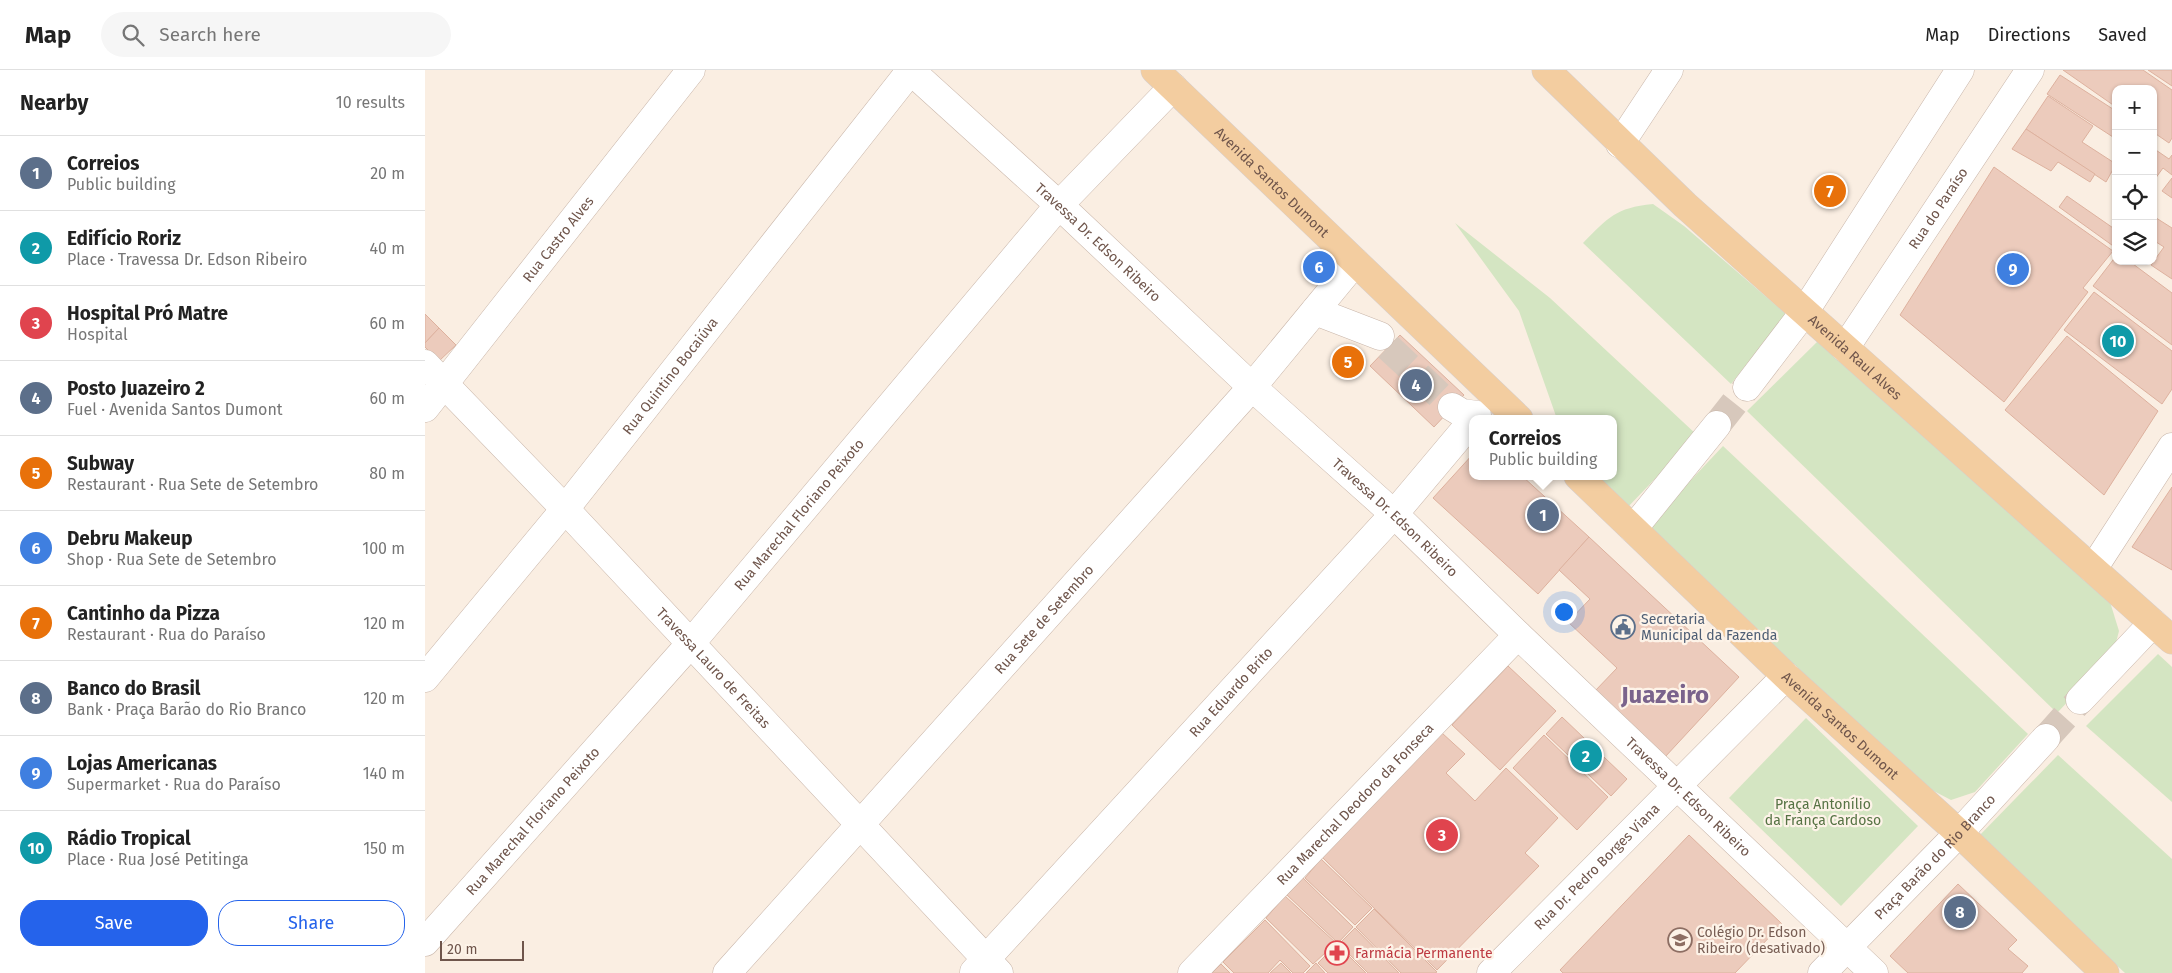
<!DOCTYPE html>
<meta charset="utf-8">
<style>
:root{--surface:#fff;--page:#f6f6f6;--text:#222;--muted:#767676;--line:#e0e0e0;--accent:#2563eb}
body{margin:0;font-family:"Fira Sans",sans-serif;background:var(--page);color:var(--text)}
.controls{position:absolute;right:15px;top:15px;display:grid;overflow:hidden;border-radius:10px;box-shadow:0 1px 4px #0004}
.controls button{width:45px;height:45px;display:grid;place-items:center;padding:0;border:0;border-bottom:1px solid var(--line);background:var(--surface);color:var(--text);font:25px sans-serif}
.scale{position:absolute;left:15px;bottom:12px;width:84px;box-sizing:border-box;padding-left:5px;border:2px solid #6f554b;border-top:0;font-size:14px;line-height:18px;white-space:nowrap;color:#6f554b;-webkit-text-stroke:4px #fdf3e8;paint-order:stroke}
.you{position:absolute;left:1138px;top:541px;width:18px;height:18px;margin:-12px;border:4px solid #fff;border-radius:50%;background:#1a73e8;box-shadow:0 0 0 8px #1a73e833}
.badge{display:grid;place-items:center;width:32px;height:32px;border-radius:50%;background:var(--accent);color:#fff;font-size:16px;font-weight:700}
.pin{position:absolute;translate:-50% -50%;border:2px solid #fff;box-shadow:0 1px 5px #0006}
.popup{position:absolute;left:1044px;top:345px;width:148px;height:65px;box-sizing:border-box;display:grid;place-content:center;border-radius:10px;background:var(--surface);filter:drop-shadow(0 1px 4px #0005);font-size:16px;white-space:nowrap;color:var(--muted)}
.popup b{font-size:19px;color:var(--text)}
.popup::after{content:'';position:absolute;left:50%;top:100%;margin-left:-10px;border:10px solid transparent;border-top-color:var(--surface)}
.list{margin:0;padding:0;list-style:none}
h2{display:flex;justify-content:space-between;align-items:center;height:65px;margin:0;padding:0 20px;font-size:21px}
h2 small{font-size:16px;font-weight:400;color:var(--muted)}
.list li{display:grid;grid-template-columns:32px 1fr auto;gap:15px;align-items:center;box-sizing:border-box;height:75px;padding:0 20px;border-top:1px solid var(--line)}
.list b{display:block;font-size:19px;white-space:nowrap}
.list p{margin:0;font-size:16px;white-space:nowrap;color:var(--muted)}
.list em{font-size:16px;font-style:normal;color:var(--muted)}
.actions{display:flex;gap:10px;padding:15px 20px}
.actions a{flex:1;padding:11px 0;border:1px solid var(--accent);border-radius:20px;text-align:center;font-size:18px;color:var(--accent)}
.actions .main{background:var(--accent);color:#fff}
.icon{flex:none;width:28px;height:28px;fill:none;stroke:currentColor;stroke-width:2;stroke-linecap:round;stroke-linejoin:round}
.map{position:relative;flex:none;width:1747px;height:903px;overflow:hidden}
header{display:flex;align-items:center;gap:30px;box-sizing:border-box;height:70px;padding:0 25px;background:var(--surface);border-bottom:1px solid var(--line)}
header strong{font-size:24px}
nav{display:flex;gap:28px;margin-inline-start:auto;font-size:18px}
.search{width:350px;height:45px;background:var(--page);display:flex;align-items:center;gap:12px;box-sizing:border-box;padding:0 18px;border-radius:28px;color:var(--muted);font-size:19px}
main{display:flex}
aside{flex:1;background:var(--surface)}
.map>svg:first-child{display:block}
.green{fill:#d4e5c2}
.building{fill:#eccbbc;stroke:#ddb19e}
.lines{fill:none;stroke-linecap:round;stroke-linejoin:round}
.minor-tunnel{stroke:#d7c8bc;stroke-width:28;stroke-dasharray:28 14;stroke-linecap:butt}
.minor-casing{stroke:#c9b6aa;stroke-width:29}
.major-casing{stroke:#d7cfcd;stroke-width:29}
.minor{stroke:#fff;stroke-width:28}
.major{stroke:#f3cda0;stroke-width:28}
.labels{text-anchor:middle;stroke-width:4.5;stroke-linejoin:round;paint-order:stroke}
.street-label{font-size:14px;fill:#6f554b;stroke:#fdf3e8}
.service-label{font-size:14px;fill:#4e5e75;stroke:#fdf3e8;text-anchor:start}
.park-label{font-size:14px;fill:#567344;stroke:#fdf3e8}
.education-label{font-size:14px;fill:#785e54;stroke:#fdf3e8;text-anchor:start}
.health-label{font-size:14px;fill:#be3a42;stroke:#fdf3e8;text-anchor:start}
.town-label{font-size:24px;font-weight:bold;fill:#7a638c;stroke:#fdf3e8}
</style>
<header>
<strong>Map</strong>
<div class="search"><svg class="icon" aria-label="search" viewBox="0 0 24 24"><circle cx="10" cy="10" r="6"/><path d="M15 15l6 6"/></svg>Search here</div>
<nav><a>Map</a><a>Directions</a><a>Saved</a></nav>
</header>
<main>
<aside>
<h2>Nearby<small>10 results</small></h2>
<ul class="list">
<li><span class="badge" style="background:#5c6f8a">1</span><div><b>Correios</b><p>Public building</p></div><em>20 m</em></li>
<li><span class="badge" style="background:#0f9aa8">2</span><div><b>Edifício Roriz</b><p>Place · Travessa Dr. Edson Ribeiro</p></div><em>40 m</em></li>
<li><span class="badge" style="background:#e0444e">3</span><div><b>Hospital Pró Matre</b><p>Hospital</p></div><em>60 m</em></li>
<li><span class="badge" style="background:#5c6f8a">4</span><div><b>Posto Juazeiro 2</b><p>Fuel · Avenida Santos Dumont</p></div><em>60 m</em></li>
<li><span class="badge" style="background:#e8710a">5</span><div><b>Subway</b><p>Restaurant · Rua Sete de Setembro</p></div><em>80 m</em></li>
<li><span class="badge" style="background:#3f7fe0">6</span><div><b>Debru Makeup</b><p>Shop · Rua Sete de Setembro</p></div><em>100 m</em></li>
<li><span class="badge" style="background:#e8710a">7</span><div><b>Cantinho da Pizza</b><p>Restaurant · Rua do Paraíso</p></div><em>120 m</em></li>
<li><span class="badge" style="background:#5c6f8a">8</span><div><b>Banco do Brasil</b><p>Bank · Praça Barão do Rio Branco</p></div><em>120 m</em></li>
<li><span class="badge" style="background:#3f7fe0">9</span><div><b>Lojas Americanas</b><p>Supermarket · Rua do Paraíso</p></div><em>140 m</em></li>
<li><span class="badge" style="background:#0f9aa8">10</span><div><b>Rádio Tropical</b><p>Place · Rua José Petitinga</p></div><em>150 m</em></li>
</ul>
<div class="actions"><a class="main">Save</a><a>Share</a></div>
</aside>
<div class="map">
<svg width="1747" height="903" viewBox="0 0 1747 903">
<rect width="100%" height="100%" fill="#faeee2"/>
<g class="green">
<path d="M1228 134 1259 156 1361 244 1306 314 1158 173C1184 147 1190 138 1228 134Z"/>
<polygon points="1030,153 1125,228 1272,365 1202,438 1171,406 1188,406 1188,349 1132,349 1094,241"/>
<polygon points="1394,270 1685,532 1694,561 1688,584 1632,643 1322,341"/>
<polygon points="1298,376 1603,664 1550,722 1526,730 1501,717 1220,459"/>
<polygon points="1733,584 1747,597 1747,732 1661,656"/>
<polygon points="1381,648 1493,756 1416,836 1304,728"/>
<polygon points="1633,685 1747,789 1747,903 1700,903 1553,767"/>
</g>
<g class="building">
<polygon points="1638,0 1718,0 1747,20 1747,68 1744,73 1728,62 1728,19 1691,19 1691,37"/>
<polygon points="1723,0 1747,0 1747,16"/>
<polygon points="1635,5 1691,41 1691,69 1622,24"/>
<polygon points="1623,26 1668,56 1657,72 1691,94 1681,112 1601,59"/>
<polygon points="1601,59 1670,104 1665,112 1633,92 1626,101 1587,79"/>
<polygon points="1728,78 1744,89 1747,85 1747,105 1738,98 1730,109 1728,107"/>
<polygon points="1569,97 1688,181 1658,218 1663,222 1579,332 1475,245"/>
<polygon points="1747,108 1747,128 1737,121"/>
<polygon points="1642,126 1691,160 1691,178 1634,137"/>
<polygon points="1728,146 1747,158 1747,209 1726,195 1739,177 1728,170"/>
<polygon points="1691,186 1691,191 1704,191 1747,223 1747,275 1668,216"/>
<polygon points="1669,222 1747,281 1747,319 1737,334 1639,260"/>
<polygon points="0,244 14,258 0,273"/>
<polygon points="14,258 31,275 14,291 0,277 0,273"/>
<polygon points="975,265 1039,325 1009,357 945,296"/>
<polygon points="1642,266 1733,341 1679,425 1580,340"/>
<polygon points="1048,384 1048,406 1097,406 1164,467 1113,524 1008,428"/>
<polygon points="1747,417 1747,500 1707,477"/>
<polygon points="1164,467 1314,607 1240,687 1170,621 1192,598 1143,552 1165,529 1134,500"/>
<polygon points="1083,596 1131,641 1075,700 1027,655"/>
<polygon points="1137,647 1202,709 1186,726 1121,664"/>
<polygon points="1017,663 1040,684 1021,703 1050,731 1081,698 1133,748 1100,783 1114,796 1012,900 897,787"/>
<polygon points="1119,665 1183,727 1152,760 1088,698"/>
<polygon points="1264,765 1357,854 1310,903 1138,903 1135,900"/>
<polygon points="896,789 947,838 930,855 880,808"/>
<polygon points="878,808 928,857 913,873 862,825"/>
<polygon points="1533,814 1592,870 1583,879 1603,896 1597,903 1483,903 1465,886"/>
<polygon points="860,826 911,873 888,894 841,848"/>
<polygon points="949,839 1012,902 1010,903 976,903 931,857"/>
<polygon points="840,850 885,896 878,903 868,903 855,890 843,903 809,903 798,892"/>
<polygon points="930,858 974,903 943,903 914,874"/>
<polygon points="912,874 941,903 903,903 893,893"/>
<polygon points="856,893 866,903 845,903"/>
<polygon points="891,893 900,903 881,903"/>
<polygon points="796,894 805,903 787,903"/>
</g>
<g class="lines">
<g class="minor-tunnel">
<polyline points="963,277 1027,337"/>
<polyline points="1292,355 1322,317"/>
<polyline points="1621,668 1655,630"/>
</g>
<g class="minor-casing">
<g id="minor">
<path id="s1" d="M485 0 634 135 827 317 969 444 1093 565 1449 903"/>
<polyline points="1195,74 1244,0"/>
<polyline points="890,241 955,266"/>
<path id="s2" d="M1420 278 1605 0"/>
<path id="s3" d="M0 294 140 439 574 903"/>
<polyline points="1322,317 1380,241 1535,0"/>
<polyline points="1027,337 1037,343 1052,345"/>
<path id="s4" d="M0 338 266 0"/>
<polyline points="1208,459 1292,355"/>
<polyline points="1668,499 1747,377"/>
<path id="s5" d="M0 608 140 439 486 0"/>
<polyline points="1655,630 1728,553"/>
<path id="s6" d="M0 872 266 573 634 135 748 17"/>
<path id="s7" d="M549 902 969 444 1048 350"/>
<path id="s8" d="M302 903 827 317 930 192"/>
<path id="s9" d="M767 903 1093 565"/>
<path id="s10" d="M1066 903 1361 606"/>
<path id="s11" d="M1397 903 1534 763 1621 668"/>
</g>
</g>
<g class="major-casing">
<g id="major">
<path id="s12" d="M730 0 1094 349"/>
<path id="s13" d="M1121 0 1260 135 1747 570"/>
<path id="s14" d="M1153 406 1361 606 1534 763 1680 903"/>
</g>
</g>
<use href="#minor" class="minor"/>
<use href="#major" class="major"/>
</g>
<defs>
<g id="civic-ring" transform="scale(1.25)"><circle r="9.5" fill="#fdf3e8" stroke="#5c6f8a" stroke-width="1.5"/><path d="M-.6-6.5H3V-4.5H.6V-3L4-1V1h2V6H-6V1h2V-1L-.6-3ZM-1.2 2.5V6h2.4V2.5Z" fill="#5c6f8a"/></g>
<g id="school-ring" transform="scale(1.25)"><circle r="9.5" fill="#fdf3e8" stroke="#8d6e63" stroke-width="1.5"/><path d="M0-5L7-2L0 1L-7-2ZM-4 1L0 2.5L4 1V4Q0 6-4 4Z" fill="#8d6e63"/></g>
<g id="pharmacy-ring" transform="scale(1.25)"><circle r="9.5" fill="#fdf3e8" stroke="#e0444e" stroke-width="1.5"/><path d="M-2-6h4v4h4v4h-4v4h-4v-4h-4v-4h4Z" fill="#e0444e"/></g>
</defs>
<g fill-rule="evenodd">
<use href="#civic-ring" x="1198" y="557"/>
<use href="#school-ring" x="1255" y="870"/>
<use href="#pharmacy-ring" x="912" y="883"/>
</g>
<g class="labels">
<g class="street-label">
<text dy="5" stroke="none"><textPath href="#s12" startOffset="162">Avenida Santos Dumont</textPath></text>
<text dy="5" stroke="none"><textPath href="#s2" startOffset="168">Rua do Paraíso</textPath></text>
<text dy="5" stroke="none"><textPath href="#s4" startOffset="215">Rua Castro Alves</textPath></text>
<text dy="5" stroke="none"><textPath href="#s1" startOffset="255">Travessa Dr. Edson Ribeiro</textPath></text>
<text dy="5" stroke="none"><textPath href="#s13" startOffset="422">Avenida Raul Alves</textPath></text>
<text dy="5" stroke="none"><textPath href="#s5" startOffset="389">Rua Quintino Bocaiúva</textPath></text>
<text dy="5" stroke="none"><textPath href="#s6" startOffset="568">Rua Marechal Floriano Peixoto</textPath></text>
<text dy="5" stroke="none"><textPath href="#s1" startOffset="660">Travessa Dr. Edson Ribeiro</textPath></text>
<text dy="5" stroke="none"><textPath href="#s8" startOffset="475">Rua Sete de Setembro</textPath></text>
<text dy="5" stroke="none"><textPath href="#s3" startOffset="419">Travessa Lauro de Freitas</textPath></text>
<text dy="5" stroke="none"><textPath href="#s7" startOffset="380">Rua Eduardo Brito</textPath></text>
<text dy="5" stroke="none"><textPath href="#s14" startOffset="362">Avenida Santos Dumont</textPath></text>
<text dy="5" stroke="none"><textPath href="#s1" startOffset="1065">Travessa Dr. Edson Ribeiro</textPath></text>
<text dy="5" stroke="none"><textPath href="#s9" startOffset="235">Rua Marechal Deodoro da Fonseca</textPath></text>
<text dy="5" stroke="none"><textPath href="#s6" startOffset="162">Rua Marechal Floriano Peixoto</textPath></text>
<text dy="5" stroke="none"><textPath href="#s11" startOffset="162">Praça Barão do Rio Branco</textPath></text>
<text dy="5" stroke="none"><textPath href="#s10" startOffset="150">Rua Dr. Pedro Borges Viana</textPath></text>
</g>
<g class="service-label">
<text x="1216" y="554">Secretaria<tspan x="1216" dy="16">Municipal da Fazenda</tspan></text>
</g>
<g class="park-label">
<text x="1398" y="739">Praça Antonílio<tspan x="1398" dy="16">da França Cardoso</tspan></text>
</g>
<g class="education-label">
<text x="1272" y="867">Colégio Dr. Edson<tspan x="1272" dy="16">Ribeiro (desativado)</tspan></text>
</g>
<g class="health-label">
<text x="930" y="888">Farmácia Permanente</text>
</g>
<g class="town-label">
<text x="1240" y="633">Juazeiro</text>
</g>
</g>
</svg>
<div class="controls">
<button>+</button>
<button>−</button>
<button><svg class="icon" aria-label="locate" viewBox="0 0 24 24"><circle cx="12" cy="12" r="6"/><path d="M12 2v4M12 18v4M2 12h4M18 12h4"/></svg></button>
<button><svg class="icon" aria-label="layers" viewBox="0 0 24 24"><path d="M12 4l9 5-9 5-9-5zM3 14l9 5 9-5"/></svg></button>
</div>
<div class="scale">20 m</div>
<div class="you"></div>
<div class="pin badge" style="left:1118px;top:445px;background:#5c6f8a">1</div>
<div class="popup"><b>Correios</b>Public building</div>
<div class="pin badge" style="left:1161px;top:686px;background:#0f9aa8">2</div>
<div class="pin badge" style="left:1017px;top:765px;background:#e0444e">3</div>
<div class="pin badge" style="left:991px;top:315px;background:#5c6f8a">4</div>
<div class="pin badge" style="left:923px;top:292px;background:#e8710a">5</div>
<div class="pin badge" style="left:894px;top:197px;background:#3f7fe0">6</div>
<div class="pin badge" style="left:1405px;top:121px;background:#e8710a">7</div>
<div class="pin badge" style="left:1535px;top:842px;background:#5c6f8a">8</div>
<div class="pin badge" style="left:1588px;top:199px;background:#3f7fe0">9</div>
<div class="pin badge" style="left:1693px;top:271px;background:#0f9aa8">10</div>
</div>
</main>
